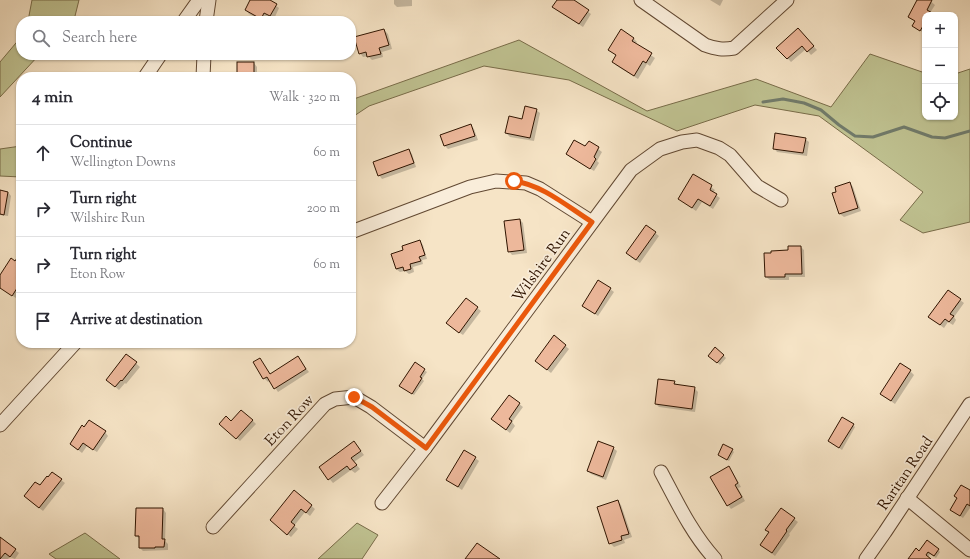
<!DOCTYPE html>
<meta charset="utf-8">
<style>
:root{--surface:#fff;--page:#f7f7f7;--text:#2b2b33;--muted:#7c7c81;--line:#e1e1e2}
body{margin:0;font-family:"Sorts Mill Goudy",serif;background:var(--page);color:var(--text)}
.controls{position:absolute;right:12px;top:12px;display:grid;overflow:hidden;border-radius:8px;box-shadow:0 1px 3px #0004}
.controls button{width:36px;height:36px;display:grid;place-items:center;padding:0;border:0;border-bottom:1px solid var(--line);background:var(--surface);color:var(--text);font:20px sans-serif}
.stop{position:absolute;width:12px;height:12px;margin:-9px;border:3px solid #ea580c;border-radius:50%;background:#fff}
.stop.end{background:#ea580c;border-color:#fff;box-shadow:0 1px 4px #0008}
.list{margin:0;padding:0;list-style:none}
h2{display:flex;justify-content:space-between;align-items:center;height:52px;margin:0;padding:0 16px;font-size:17px}
h2 small{font-size:13px;font-weight:400;color:var(--muted)}
.list li{display:grid;grid-template-columns:26px 1fr auto;gap:12px;align-items:center;box-sizing:border-box;height:56px;padding:0 16px;border-top:1px solid var(--line)}
.list b{display:block;font-size:15px;white-space:nowrap}
.list p{margin:0;font-size:13px;white-space:nowrap;color:var(--muted)}
.list em{font-size:13px;font-style:normal;color:var(--muted)}
.icon{flex:none;width:22px;height:22px;fill:none;stroke:currentColor;stroke-width:2;stroke-linecap:round;stroke-linejoin:round}
.map{position:relative;flex:none;width:970px;height:559px;overflow:hidden}
.search{position:absolute;background:var(--surface);box-shadow:0 1px 3px #0004;left:16px;top:16px;width:340px;height:44px;display:flex;align-items:center;gap:10px;box-sizing:border-box;padding:0 14px;border-radius:16px;color:var(--muted);font-size:15px}
.panel{position:absolute;background:var(--surface);box-shadow:0 1px 3px #0004;left:16px;top:72px;width:340px;height:276px;border-radius:16px}
.map>svg:first-child{display:block}
.green{fill:#c0c392;stroke:#786c49}
.shadow{fill:#0003}
.lines{fill:none;stroke-linecap:round;stroke-linejoin:round}
.stream{stroke:#717b6b;stroke-width:3}
.building{fill:#edb89b;stroke:#2f1400}
.minor-casing{stroke:#614832;stroke-width:15}
.minor{stroke:#f9edda;stroke-width:13}
.route{stroke:#ea580c;stroke-width:5}
.labels{text-anchor:middle;stroke-width:3.5;stroke-linejoin:round;paint-order:stroke}
.street-label{font-size:15px;fill:#2f1400;stroke:#f9edda}
</style>
<div class="map">
<svg width="970" height="559" viewBox="0 0 970 559">
<rect width="100%" height="100%" fill="#f6e4c6"/>
<filter id="stains"><feTurbulence type="fractalNoise" baseFrequency=".005" numOctaves="4"/><feColorMatrix values="0 0 0 0 .2 0 0 0 0 .09 0 0 0 0 .02 0 0 0 .5 -.17"/></filter>
<radialGradient id="worn" r=".72"><stop offset=".6" stop-color="#630" stop-opacity="0"/><stop offset="1" stop-color="#630" stop-opacity=".3"/></radialGradient>
<g class="green">
<polygon points="32,0 79,0 75,16 71,21 28,21"/>
<polygon points="21,37 21,55 39,55 0,97 0,62"/>
<polygon points="519,40 647,111 756,79 831,107 870,54 925,73 925,117 955,117 955,74 970,69 970,222 923,233 900,220 923,192 819,116 755,105 677,131 569,80 484,66 369,106 351,118 351,100"/>
<polygon points="21,146 21,177 0,176 0,149"/>
<polygon points="357,523 378,535 362,559 318,559"/>
<polygon points="85,533 120,559 56,559 49,554"/>
</g>
<g class="shadow">
<polygon points="251,0 268,0 279,8 274,19 268,15 265,21 263,21 249,14 246,10"/>
<polygon points="394,0 412,0 412,6 397,7 394,4"/>
<polygon points="558,0 572,0 591,14 583,27 557,10"/>
<polygon points="710,0 723,0 720,6"/>
<polygon points="919,0 929,0 935,5 930,13 934,15 925,15 924,33 913,26 916,22 909,17"/>
<polygon points="384,30 388,34 392,49 382,52 383,57 372,60 368,56 363,57 360,53"/>
<polygon points="801,33 817,50 811,55 806,49 791,62 778,48"/>
<polygon points="633,38 637,42 635,44 655,58 650,66 647,64 638,79 617,66 613,62 617,56 609,50"/>
<polygon points="254,63 257,67 257,77 238,77"/>
<polygon points="536,110 540,113 534,141 510,137 506,133"/>
<polygon points="471,125 474,129 478,140 448,149 445,146"/>
<polygon points="805,139 809,142 807,156 777,152 774,148"/>
<polygon points="589,142 602,152 597,161 599,163 594,171 570,157 567,154 586,148"/>
<polygon points="408,150 412,154 416,167 382,179 379,175"/>
<polygon points="693,175 715,190 713,193 720,198 713,209 702,202 696,211 679,199"/>
<polygon points="351,177 355,188 351,189"/>
<polygon points="850,183 853,187 861,211 844,217 840,214 838,192"/>
<polygon points="0,191 8,192 11,196 8,216 0,215"/>
<polygon points="520,220 523,223 527,253 512,255 509,251"/>
<polygon points="646,226 659,236 640,263 631,257"/>
<polygon points="420,241 423,245 427,259 422,260 423,264 413,267 414,272 409,274 405,271 400,272 396,269 404,250"/>
<polygon points="801,247 804,250 805,277 789,277 789,280 770,280 766,277 772,254 789,251"/>
<polygon points="21,254 21,290 16,298 0,288 0,277 15,262"/>
<polygon points="610,289 614,292 598,316 583,306"/>
<polygon points="466,299 481,311 463,335 451,327"/>
<polygon points="960,300 964,303 954,317 956,320 953,325 948,322 944,328 929,317"/>
<polygon points="555,337 569,349 551,373 540,364"/>
<polygon points="715,348 726,358 720,365 709,355"/>
<polygon points="127,355 140,367 126,384 125,383 119,390 111,383"/>
<polygon points="298,358 309,372 278,392 270,380 268,382 264,378 259,359 271,375"/>
<polygon points="415,364 427,372 422,379 424,381 414,395 403,388"/>
<polygon points="910,371 914,375 895,404 881,394"/>
<polygon points="674,382 678,386 694,388 698,392 695,412 659,407 656,404"/>
<polygon points="509,396 523,407 512,422 515,426 510,433 492,419"/>
<polygon points="252,420 256,424 240,441 224,427 231,422"/>
<polygon points="853,425 855,427 842,450 829,441"/>
<polygon points="85,428 105,432 108,436 97,452 87,446 82,453 71,444"/>
<polygon points="357,446 364,455 354,462 360,469 355,473 351,470 333,483 320,468"/>
<polygon points="613,448 617,451 606,480 591,474 588,471"/>
<polygon points="732,450 734,452 729,461 721,457"/>
<polygon points="475,458 479,461 462,490 447,480"/>
<polygon points="729,468 732,471 741,487 738,488 745,501 731,509 728,505"/>
<polygon points="61,480 65,483 43,511 29,500 40,487"/>
<polygon points="970,491 970,508 963,518 951,510"/>
<polygon points="295,492 315,509 310,516 305,512 294,526 298,529 291,537 271,520"/>
<polygon points="618,501 621,505 632,537 624,540 625,543 614,547 610,543"/>
<polygon points="163,509 166,513 165,541 168,544 168,550 143,551 140,548 140,539 136,536"/>
<polygon points="794,519 798,522 789,534 790,535 775,556 761,545"/>
<polygon points="0,538 19,553 15,559 10,557 8,559 0,559"/>
<polygon points="938,550 940,552 936,558 930,554 927,559 909,559 920,552"/>
</g>
<g class="lines">
<polyline class="stream" points="763,102 783,99 804,103 821,110 839,125 855,136 873,137 904,127 932,137 945,138 970,131"/>
</g>
<g class="building">
<polygon points="250,0 270,0 277,4 270,16 264,13 261,19 245,10"/>
<polygon points="557,0 574,0 589,10 579,24 552,7"/>
<polygon points="917,0 932,0 927,10 936,15 925,15 925,28 923,26 920,31 912,26 915,21 908,17"/>
<polygon points="798,28 814,46 807,52 802,46 787,59 776,48"/>
<polygon points="384,29 389,45 379,48 381,54 367,57 366,52 359,54 354,37"/>
<polygon points="621,29 634,38 632,41 652,53 646,63 643,61 634,76 612,62 616,55 608,50"/>
<rect x="237" y="62" width="17" height="15"/>
<polygon points="525,106 537,109 530,138 505,133 509,116 522,119"/>
<polygon points="471,124 475,136 444,146 440,135"/>
<polygon points="775,133 806,138 803,153 773,149"/>
<polygon points="574,140 585,146 589,141 599,147 594,157 596,159 590,169 566,154"/>
<polygon points="409,149 414,163 378,176 373,162"/>
<polygon points="693,174 712,185 710,190 717,194 710,206 698,199 692,208 678,199"/>
<polygon points="850,182 858,208 839,214 832,193 836,192 835,187"/>
<polygon points="0,190 8,192 4,215 0,214"/>
<polygon points="520,219 524,250 508,252 504,221"/>
<polygon points="646,225 656,232 636,260 626,253"/>
<polygon points="420,240 425,255 419,257 421,261 410,264 411,269 404,271 403,267 396,269 391,254 403,250 402,246"/>
<polygon points="788,246 801,246 802,274 785,274 785,277 765,277 764,253 771,253 771,251 788,250"/>
<polygon points="21,252 21,282 12,296 0,288 0,275 11,258 15,261"/>
<polygon points="598,280 611,288 595,314 582,306"/>
<polygon points="948,290 961,299 950,314 954,316 949,322 945,319 940,325 928,317"/>
<polygon points="466,298 478,307 459,333 446,323"/>
<polygon points="554,335 566,345 547,370 535,361"/>
<polygon points="715,347 724,355 717,363 708,356"/>
<polygon points="126,354 137,362 122,381 121,380 115,387 106,380"/>
<polygon points="298,356 306,369 274,389 267,377 263,379 253,362 260,358 270,374"/>
<polygon points="415,362 425,369 420,377 422,378 412,394 399,386"/>
<polygon points="900,363 911,370 891,401 880,394"/>
<polygon points="658,379 675,381 674,384 695,387 692,409 655,404"/>
<polygon points="509,395 520,403 509,419 512,421 506,430 491,419"/>
<polygon points="241,410 253,420 236,439 219,424 226,416 231,421"/>
<polygon points="842,417 854,424 839,448 828,441"/>
<polygon points="89,420 106,431 93,450 83,443 78,450 70,444 82,425 84,427"/>
<polygon points="354,441 361,451 351,458 357,465 350,470 347,466 328,480 319,467"/>
<polygon points="598,441 614,447 603,477 587,471"/>
<polygon points="723,444 733,449 727,460 718,455"/>
<polygon points="464,450 476,457 458,487 446,480"/>
<polygon points="729,466 738,483 735,485 742,497 727,506 710,477"/>
<polygon points="52,472 62,479 39,508 24,496 35,482 40,485 47,476 48,477"/>
<polygon points="961,485 970,490 970,506 967,504 960,516 950,510 957,498 954,496"/>
<polygon points="294,490 312,505 306,513 301,509 291,522 295,525 287,535 270,520"/>
<polygon points="618,500 629,534 621,536 622,540 609,544 597,507"/>
<polygon points="136,508 163,508 162,539 165,539 164,547 155,547 155,548 139,548 139,536 135,536"/>
<polygon points="781,508 795,518 786,530 787,531 772,553 760,545 769,532 765,530"/>
<polygon points="0,537 16,549 10,557 5,553 0,559"/>
<polygon points="927,540 939,549 934,556 928,552 926,555 931,559 908,559 916,548 919,551"/>
<polygon points="477,543 500,559 465,559"/>
</g>
<g class="lines">
<g class="minor-casing">
<g id="minor">
<path d="M641 0 705 45C716 49 723 50 734 48L787 0"/>
<polyline points="184,21 199,0"/>
<polyline points="206,21 209,0"/>
<polyline points="145,77 160,55"/>
<polyline points="203,77 204,55"/>
<polyline points="351,232 470,187 496,181 526,183 540,189 592,222"/>
<polyline points="0,425 75,343"/>
<path d="M661 472C677 502 692 534 715 559"/>
<polyline points="907,498 970,550"/>
<polyline points="382,503 425,448 631,170 660,149 682,142 697,140 719,148 730,155 757,186 781,200"/>
<polyline points="213,527 325,404 335,399 354,397 371,407 425,448"/>
<polyline points="866,559 885,532 970,404"/>
</g>
</g>
<use href="#minor" class="minor"/>
</g>
<g class="lines">
<path class="route" d="M354 397 372 407 426 448 592 222C568 207 543 185 514 181"/>
</g>
<g class="labels">
<g class="street-label">
<text transform="translate(541 265) rotate(-54)" y="5">Wilshire Run</text>
<text transform="translate(289 420) rotate(-47)" y="5">Eton Row</text>
<text transform="translate(905 473) rotate(-56)" y="5">Raritan Road</text>
</g>
</g>
<rect width="100%" height="100%" filter="url(#stains)"/>
<rect width="100%" height="100%" fill="url(#worn)"/>
</svg>
<div class="controls">
<button>+</button>
<button>−</button>
<button><svg class="icon" aria-label="locate" viewBox="0 0 24 24"><circle cx="12" cy="12" r="6"/><path d="M12 2v4M12 18v4M2 12h4M18 12h4"/></svg></button>
</div>
<div class="stop" style="left:514px;top:181px"></div>
<div class="stop end" style="left:354px;top:397px"></div>
<div class="search"><svg class="icon" aria-label="search" viewBox="0 0 24 24"><circle cx="10" cy="10" r="6"/><path d="M15 15l6 6"/></svg>Search here</div>
<section class="panel">
<h2>4 min<small>Walk · 320 m</small></h2>
<ul class="list">
<li><svg class="icon" aria-label="ahead" viewBox="0 0 24 24"><path d="M12 20V5M6 11l6-6 6 6"/></svg><div><b>Continue</b><p>Wellington Downs</p></div><em>60 m</em></li>
<li><svg class="icon" aria-label="right" viewBox="0 0 24 24"><path d="M7 20v-9h11M14 6l5 5-5 5"/></svg><div><b>Turn right</b><p>Wilshire Run</p></div><em>200 m</em></li>
<li><svg class="icon" aria-label="right" viewBox="0 0 24 24"><path d="M7 20v-9h11M14 6l5 5-5 5"/></svg><div><b>Turn right</b><p>Eton Row</p></div><em>60 m</em></li>
<li><svg class="icon" aria-label="arrive" viewBox="0 0 24 24"><path d="M6 21V4h12l-3 4 3 4H6"/></svg><div><b>Arrive at destination</b></div></li>
</ul>
</section>
</div>
